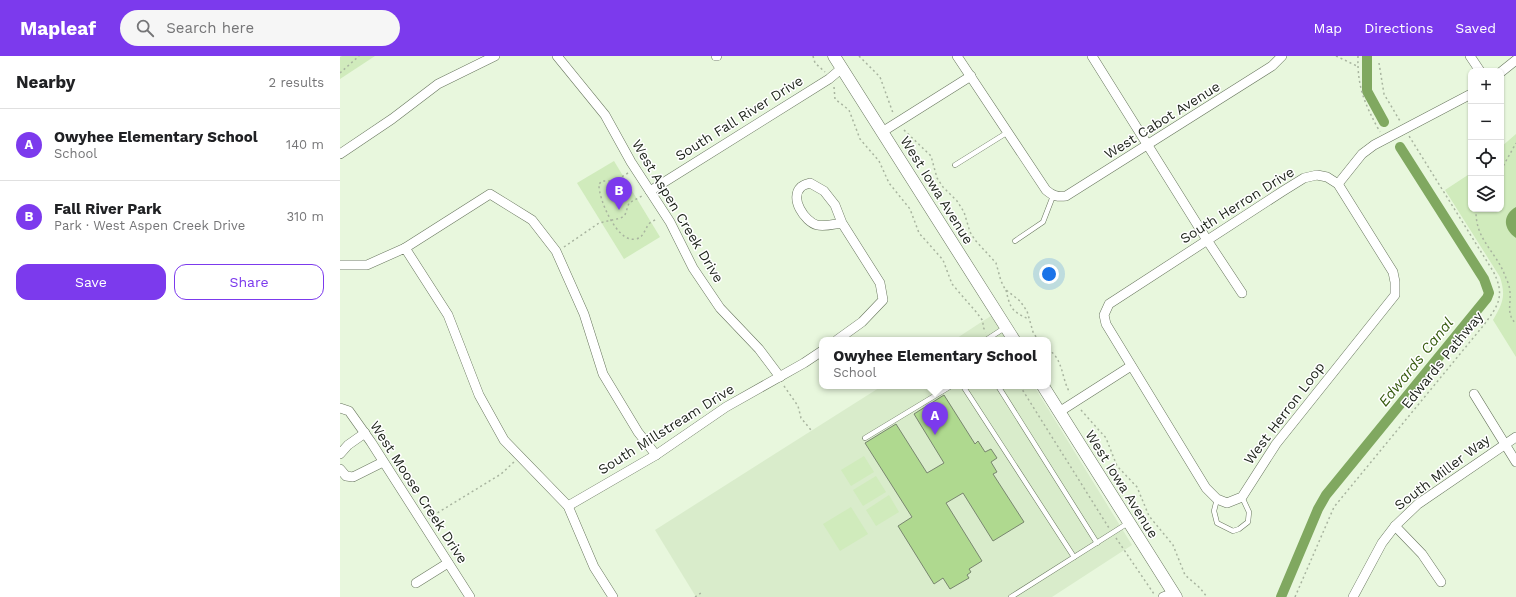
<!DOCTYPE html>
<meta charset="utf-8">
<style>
:root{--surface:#fff;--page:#f6f6f6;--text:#202124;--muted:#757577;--line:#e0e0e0;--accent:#7c3aed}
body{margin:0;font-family:"Work Sans",sans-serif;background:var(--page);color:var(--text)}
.controls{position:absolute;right:12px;top:12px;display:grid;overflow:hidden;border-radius:8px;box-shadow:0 1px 3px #0004}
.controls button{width:36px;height:36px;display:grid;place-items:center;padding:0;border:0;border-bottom:1px solid var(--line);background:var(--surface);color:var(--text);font:20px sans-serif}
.you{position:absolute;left:709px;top:218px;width:14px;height:14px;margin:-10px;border:3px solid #fff;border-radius:50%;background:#1a73e8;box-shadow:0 0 0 6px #1a73e833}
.badge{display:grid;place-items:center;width:26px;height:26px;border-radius:50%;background:var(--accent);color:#fff;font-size:13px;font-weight:700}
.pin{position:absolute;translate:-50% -33px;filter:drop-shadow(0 1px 2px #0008)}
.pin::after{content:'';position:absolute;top:21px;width:14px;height:12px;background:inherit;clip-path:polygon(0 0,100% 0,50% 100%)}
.popup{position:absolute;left:479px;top:281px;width:232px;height:52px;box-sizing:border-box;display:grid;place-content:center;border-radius:8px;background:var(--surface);filter:drop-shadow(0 1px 3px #0005);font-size:13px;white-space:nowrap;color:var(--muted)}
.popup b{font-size:15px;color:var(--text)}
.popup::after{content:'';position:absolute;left:50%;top:100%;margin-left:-8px;border:8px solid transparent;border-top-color:var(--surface)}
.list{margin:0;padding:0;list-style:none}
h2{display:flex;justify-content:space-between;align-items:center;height:52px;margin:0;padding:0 16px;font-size:17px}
h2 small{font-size:13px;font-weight:400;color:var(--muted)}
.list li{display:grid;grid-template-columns:26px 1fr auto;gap:12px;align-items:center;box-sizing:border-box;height:72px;padding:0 16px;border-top:1px solid var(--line)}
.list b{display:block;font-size:15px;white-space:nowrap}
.list p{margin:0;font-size:13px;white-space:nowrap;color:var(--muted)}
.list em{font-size:13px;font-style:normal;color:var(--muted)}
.actions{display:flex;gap:8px;padding:12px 16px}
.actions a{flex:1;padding:9px 0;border:1px solid var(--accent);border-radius:12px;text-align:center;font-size:14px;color:var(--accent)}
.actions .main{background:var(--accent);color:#fff}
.icon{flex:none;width:22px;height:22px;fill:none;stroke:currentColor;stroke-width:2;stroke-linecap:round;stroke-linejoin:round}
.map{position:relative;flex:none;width:1176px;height:541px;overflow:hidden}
header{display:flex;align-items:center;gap:24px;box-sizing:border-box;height:56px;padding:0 20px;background:var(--accent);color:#fff}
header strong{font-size:19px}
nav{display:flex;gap:22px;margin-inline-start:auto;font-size:14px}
.search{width:280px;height:36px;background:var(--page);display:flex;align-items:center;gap:10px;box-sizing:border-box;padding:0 14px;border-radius:22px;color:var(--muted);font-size:15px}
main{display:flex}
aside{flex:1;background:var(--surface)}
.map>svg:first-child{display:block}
.built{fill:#d9eccb}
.green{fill:#d0ebbc}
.water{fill:#80a860}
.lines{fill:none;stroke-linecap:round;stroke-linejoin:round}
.canal{stroke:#80a860;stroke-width:10}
.building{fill:#afd98f;stroke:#78866e}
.service-casing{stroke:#68765e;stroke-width:5.5}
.minor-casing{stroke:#68765e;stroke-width:10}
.tertiary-casing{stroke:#68765e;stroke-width:13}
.path{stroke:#a8b49f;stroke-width:1.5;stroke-dasharray:2 3;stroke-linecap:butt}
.service{stroke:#fff;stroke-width:4.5}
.minor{stroke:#fff;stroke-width:9}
.tertiary{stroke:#fff;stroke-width:12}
.labels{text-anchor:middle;stroke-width:3;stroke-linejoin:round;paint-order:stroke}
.street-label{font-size:14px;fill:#1c2219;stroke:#fff}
.water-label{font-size:15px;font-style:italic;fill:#385c10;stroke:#fff}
</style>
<header>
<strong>Mapleaf</strong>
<div class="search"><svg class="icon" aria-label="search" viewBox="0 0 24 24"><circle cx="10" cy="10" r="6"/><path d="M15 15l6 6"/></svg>Search here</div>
<nav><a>Map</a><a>Directions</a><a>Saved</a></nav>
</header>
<main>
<aside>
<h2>Nearby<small>2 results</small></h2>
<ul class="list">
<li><span class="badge">A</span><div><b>Owyhee Elementary School</b><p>School</p></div><em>140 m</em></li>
<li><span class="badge">B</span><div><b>Fall River Park</b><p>Park · West Aspen Creek Drive</p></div><em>310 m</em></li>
</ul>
<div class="actions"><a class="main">Save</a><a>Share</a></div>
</aside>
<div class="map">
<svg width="1176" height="541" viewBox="0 0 1176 541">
<rect width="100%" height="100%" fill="#e8f7dd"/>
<g class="built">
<polygon points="651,260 666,284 614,284 643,265"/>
<polygon points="542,330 694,330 792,489 712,541 356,541 315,474"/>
</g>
<g class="green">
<polygon points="2,0 35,0 0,23 0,1"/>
<path d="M1176 78V301L1153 264C1163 247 1166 240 1160 221L1105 134 1131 117V153H1161V91Z"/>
<polygon points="274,105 320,181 284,203 237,127"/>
<polygon points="524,400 534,416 511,430 501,414"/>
<polygon points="536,420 546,436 523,450 513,434"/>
<polygon points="549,439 559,456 536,470 526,454"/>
<polygon points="511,451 528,478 500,495 483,468"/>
</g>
<path class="water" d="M1176 151V182C1163 173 1162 159 1176 151Z"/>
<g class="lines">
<g class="canal">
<polyline points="1027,0 1027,35 1044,66"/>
<polyline points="941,541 978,453 986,439 1147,242 1149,237 1144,223 1060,91"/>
</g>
</g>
<polygon class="building" points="604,339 635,388 638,385 645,396 651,393 657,402 651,406 657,416 653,418 684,466 653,485 623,437 606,447 642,505 629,513 631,516 627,519 629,522 610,533 603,522 594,528 558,470 572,461 525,387 556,368 587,417 604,407 574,358"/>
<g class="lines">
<g class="service-casing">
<g id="service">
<polyline points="615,109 668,76"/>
<polyline points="675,185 703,166 713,140"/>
<polyline points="646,284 666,271"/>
<polyline points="623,330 734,501"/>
<polyline points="658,330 757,487"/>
<polyline points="525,382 611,330"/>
<polyline points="877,443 874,455 877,467 893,475 899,473 908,466 909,456 902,441"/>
<polyline points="671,541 788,467"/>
</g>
</g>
<g class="minor-casing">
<g id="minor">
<polyline points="217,0 265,59 291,106 330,166 353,212 380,252 419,293 440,321"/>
<polyline points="376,0 377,0"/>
<path d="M617 0 706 134C713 140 717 141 726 140L932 10 942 0"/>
<polyline points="752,0 867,184 902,237"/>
<polyline points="1130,0 1140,15"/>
<polyline points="1161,16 1176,4"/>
<polyline points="542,76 631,20"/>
<polyline points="0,98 52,63 98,28 155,0"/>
<polygon points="977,119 987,121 998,128 1053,216 1055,226 1055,239 936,388 902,441 887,447 877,443 866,432 766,268 764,259 769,248 943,135 964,122"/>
<polyline points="998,128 1022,98 1034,89 1131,38"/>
<polyline points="310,135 489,23 502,12"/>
<polyline points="65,192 150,138 192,164 216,195 244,258 263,318 298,376 316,399"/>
<polyline points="0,209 27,209 65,192 108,259 139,339 164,384 228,450 254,511 273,541"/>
<path d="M497 284 522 266 543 244 540 227 502 167 495 149 484 135 470 127C467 128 463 129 461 131 449 142 465 166 477 169 485 171 494 168 502 167"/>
<polyline points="1134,338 1176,406"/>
<polyline points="0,352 9,355 31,386 130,541"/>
<polyline points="719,356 791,310"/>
<polyline points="0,398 8,389 25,377"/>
<polyline points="0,413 6,420 13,421 43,406"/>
<polyline points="228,450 316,399 386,351 464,307 482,295"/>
<polyline points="1055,470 1082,498 1101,526"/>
<polyline points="76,527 108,507"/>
<polyline points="823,541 834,537"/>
<polyline points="1013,541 1042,487 1055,470 1078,448 1176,381"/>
</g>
</g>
<g class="tertiary-casing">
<g id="tertiary">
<polyline points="494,0 674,284"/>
<polyline points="703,330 836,541"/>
</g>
</g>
<g class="path">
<polyline points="473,0 475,7 485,16"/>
<polyline points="519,0 540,21 553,57"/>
<polyline points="996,0 1017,10"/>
<path d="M1018 0C1017 31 1025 49 1040 76"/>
<polyline points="1039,7 1044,38 1060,65"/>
<polyline points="0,17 19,0"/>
<polyline points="494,31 495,43 509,54 520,83 539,105 549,127 570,153 579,177 603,204 612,228 637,257 643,265 643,271 646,276"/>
<polyline points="564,74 591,100 597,122 603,131 617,145 624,156 630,176 635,184 656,207 661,225 665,233 680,245 687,255 693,276 698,284"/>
<polyline points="1161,114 1176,87"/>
<path d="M288 117 275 125H262L259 128C258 142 277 187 295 183 304 182 304 174 309 168 310 166 314 165 316 163"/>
<path d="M1136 153C1135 185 1156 194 1166 222 1168 226 1170 232 1170 237 1171 250 1166 257 1176 268"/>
<polyline points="224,191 259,167 281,162 285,159 289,147 302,140"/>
<path d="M666 234C670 252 672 256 689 263"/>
<path d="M708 293C724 304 721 322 730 337"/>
<polyline points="444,330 458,350 461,362 471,374"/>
<polyline points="680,330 769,472"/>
<polyline points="741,354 766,382 777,410 797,431 809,460 833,489 845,519 860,532 867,541"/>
<polyline points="89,462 161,418 174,406"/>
<polyline points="776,482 814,538"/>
<polyline points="355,541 361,537"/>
<path d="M955 541 994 451 1143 270C1158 250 1166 240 1153 215L1069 80"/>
</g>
<use href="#service" class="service"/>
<use href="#minor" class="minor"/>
<use href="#tertiary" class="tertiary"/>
</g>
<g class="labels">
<g class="street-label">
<text transform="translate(399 62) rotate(-32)" y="5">South Fall River Drive</text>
<text transform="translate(822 64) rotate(-32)" y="5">West Cabot Avenue</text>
<text transform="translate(597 134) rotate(58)" y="5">West Iowa Avenue</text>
<text transform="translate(897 149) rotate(-32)" y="5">South Herron Drive</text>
<text transform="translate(338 155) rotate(59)" y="5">West Aspen Creek Drive</text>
<text transform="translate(1102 304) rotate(-51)" y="5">Edwards Pathway</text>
<text transform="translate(944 357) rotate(-53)" y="5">West Herron Loop</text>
<text transform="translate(326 373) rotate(-32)" y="5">South Millstream Drive</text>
<text transform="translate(1102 416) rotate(-37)" y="5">South Miller Way</text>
<text transform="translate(782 428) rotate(58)" y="5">West Iowa Avenue</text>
<text transform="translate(79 436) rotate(57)" y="5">West Moose Creek Drive</text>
</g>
<g class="water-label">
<text transform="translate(1076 306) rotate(-51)" y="5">Edwards Canal</text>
</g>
</g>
</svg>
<div class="controls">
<button>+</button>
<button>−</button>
<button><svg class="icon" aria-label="locate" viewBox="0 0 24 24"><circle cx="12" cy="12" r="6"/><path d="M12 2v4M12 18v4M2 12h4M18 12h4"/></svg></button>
<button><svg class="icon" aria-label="layers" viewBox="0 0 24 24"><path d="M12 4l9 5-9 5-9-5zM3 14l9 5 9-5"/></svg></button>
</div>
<div class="you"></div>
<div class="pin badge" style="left:595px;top:379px">A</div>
<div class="popup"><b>Owyhee Elementary School</b>School</div>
<div class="pin badge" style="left:279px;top:154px">B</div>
</div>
</main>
